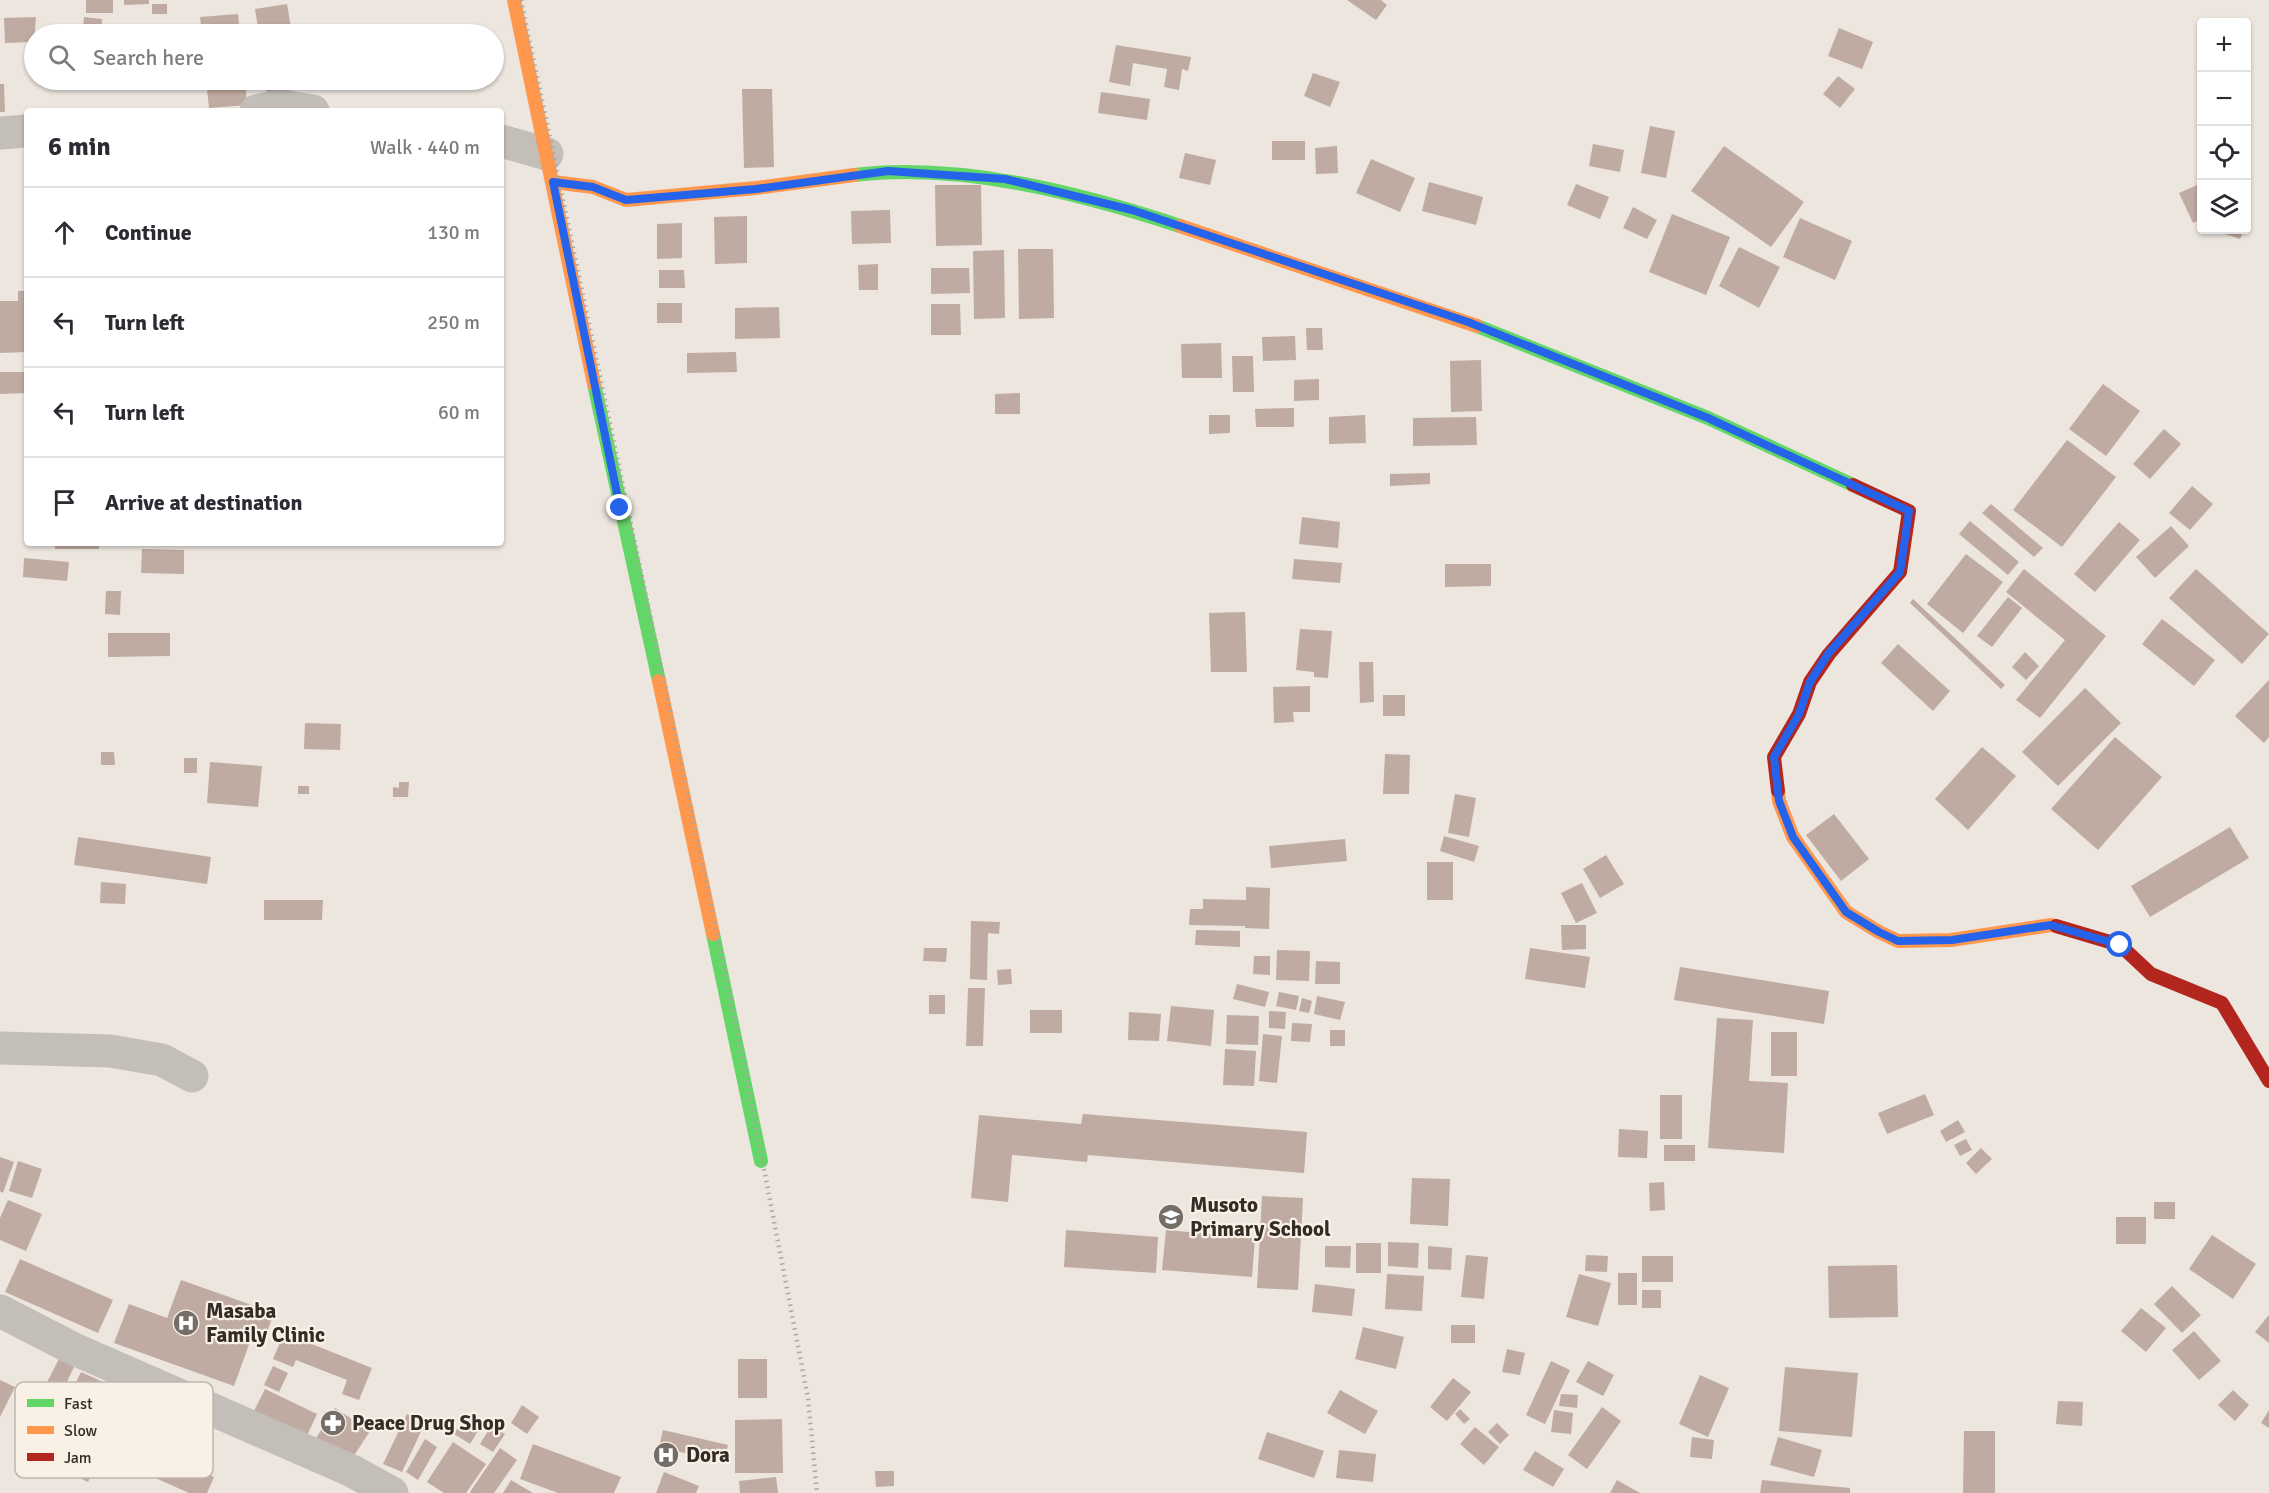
<!DOCTYPE html>
<meta charset="utf-8">
<style>
:root{--surface:#fff;--page:#f2f2f3;--text:#2b2b33;--muted:#7c7c81;--line:#e1e1e2}
body{margin:0;font-family:Signika,sans-serif;background:var(--page);color:var(--text)}
.controls{position:absolute;right:18px;top:18px;display:grid;overflow:hidden;border-radius:6px;box-shadow:0 2px 4px #0004}
.controls button{width:54px;height:54px;display:grid;place-items:center;padding:0;border:0;border-bottom:2px solid var(--line);background:var(--surface);color:var(--text);font:30px sans-serif}
.stop{position:absolute;width:18px;height:18px;margin:-14px;border:4px solid #2563eb;border-radius:50%;background:#fff}
.stop.end{background:#2563eb;border-color:#fff;box-shadow:0 2px 6px #0008}
.list{margin:0;padding:0;list-style:none}
h2{display:flex;justify-content:space-between;align-items:center;height:78px;margin:0;padding:0 24px;font-size:26px}
h2 small{font-size:20px;font-weight:400;color:var(--muted)}
.list li{display:grid;grid-template-columns:39px 1fr auto;gap:18px;align-items:center;box-sizing:border-box;height:90px;padding:0 24px;border-top:2px solid var(--line)}
.list b{display:block;font-size:22px;white-space:nowrap}
.list em{font-size:20px;font-style:normal;color:var(--muted)}
.icon{flex:none;width:33px;height:33px;fill:none;stroke:currentColor;stroke-width:2;stroke-linecap:round;stroke-linejoin:round}
.map{position:relative;flex:none;width:2269px;height:1493px;overflow:hidden}
.search{position:absolute;background:var(--surface);box-shadow:0 2px 4px #0004;left:24px;top:24px;width:480px;height:66px;display:flex;align-items:center;gap:15px;box-sizing:border-box;padding:0 21px;border-radius:33px;color:var(--muted);font-size:22px}
.panel{position:absolute;background:var(--surface);box-shadow:0 2px 4px #0004;left:24px;top:108px;width:480px;height:438px;border-radius:6px}
.map>svg:first-child{display:block}
.building{fill:#bfaba1}
.lines{fill:none;stroke-linecap:round;stroke-linejoin:round}
.street{stroke:#c4beb8;stroke-width:33}
.fast{stroke:#63d668;stroke-width:14}
.slow{stroke:#ff974d;stroke-width:14}
.jam{stroke:#b3261e;stroke-width:14}
.rail{stroke:#aca7a2;stroke-width:4.5;stroke-dasharray:1.5 4.5;stroke-linecap:butt}
.route{stroke:#2563eb;stroke-width:8}
.labels{text-anchor:middle;stroke-width:4.5;stroke-linejoin:round;paint-order:stroke}
.poi-label{font-size:21px;font-weight:bold;fill:#352c27;stroke:#f9f1e6;text-anchor:start}
.key{fill:#f9f1e6;stroke:#beb6ad;stroke-width:1.5}
.key-label{font-size:16px;fill:#352c27}
</style>
<div class="map">
<svg width="2269" height="1493" viewBox="0 0 2269 1493">
<rect width="100%" height="100%" fill="#ece6df"/>
<g class="building">
<rect x="86" y="0" width="27" height="13"/>
<polygon points="124,0 149,0 149,4 124,5"/>
<polygon points="1347,0 1381,0 1387,5 1376,20"/>
<rect x="152" y="4" width="15" height="10"/>
<polygon points="287,4 292,34 259,34 255,9"/>
<polygon points="238,14 240,34 202,34 200,17"/>
<polygon points="36,17 34,42 5,43 4,18"/>
<polygon points="84,17 102,19 101,32 83,30"/>
<polygon points="1839,28 1873,42 1862,69 1828,56"/>
<polygon points="1116,45 1191,57 1188,71 1182,69 1179,90 1164,87 1167,69 1133,63 1130,86 1109,82"/>
<polygon points="1313,73 1340,82 1330,107 1304,96"/>
<polygon points="1838,76 1855,89 1840,108 1823,94"/>
<polygon points="206,80 245,80 247,105 209,108"/>
<polygon points="265,80 298,80 299,89 267,94"/>
<polygon points="0,84 4,84 5,112 0,112"/>
<polygon points="742,89 772,89 774,167 744,168"/>
<polygon points="1101,92 1150,99 1147,120 1098,113"/>
<polygon points="1650,126 1675,131 1666,178 1641,173"/>
<rect x="1272" y="141" width="33" height="19"/>
<polygon points="1593,144 1624,150 1620,172 1589,166"/>
<polygon points="1337,146 1338,173 1316,174 1315,148"/>
<polygon points="1724,146 1804,202 1771,247 1691,191"/>
<polygon points="1185,153 1216,160 1210,185 1179,178"/>
<polygon points="1371,159 1415,178 1400,212 1356,193"/>
<polygon points="1429,182 1483,197 1476,225 1422,211"/>
<polygon points="2202,183 2202,219 2193,223 2179,193"/>
<polygon points="1576,184 1609,197 1600,219 1567,205"/>
<polygon points="935,185 981,185 982,245 936,246"/>
<polygon points="1633,207 1657,220 1647,239 1623,228"/>
<polygon points="890,210 891,243 852,244 851,211"/>
<polygon points="1672,214 1730,237 1706,295 1649,272"/>
<polygon points="747,216 747,263 715,264 714,217"/>
<polygon points="1800,218 1852,241 1835,280 1783,257"/>
<polygon points="682,223 682,258 657,259 657,224"/>
<polygon points="2224,230 2244,230 2240,239 2222,233"/>
<polygon points="1739,247 1780,267 1759,308 1719,286"/>
<polygon points="1018,249 1053,249 1054,318 1019,319"/>
<polygon points="1004,250 1005,318 974,319 973,251"/>
<polygon points="878,264 878,290 859,290 858,265"/>
<polygon points="931,268 969,268 970,293 931,294"/>
<polygon points="659,270 684,270 685,288 659,288"/>
<polygon points="18,291 27,291 27,352 0,353 0,301 18,301"/>
<rect x="657" y="303" width="25" height="20"/>
<polygon points="931,304 960,304 961,335 931,335"/>
<polygon points="779,307 780,338 735,339 735,308"/>
<polygon points="1306,328 1322,328 1323,350 1307,350"/>
<polygon points="1295,336 1296,360 1263,361 1262,337"/>
<polygon points="1221,343 1222,378 1182,378 1181,344"/>
<polygon points="736,352 737,372 687,373 687,353"/>
<polygon points="1232,356 1253,356 1254,392 1233,392"/>
<polygon points="1481,360 1482,411 1451,412 1450,361"/>
<polygon points="0,372 27,372 27,393 0,394"/>
<polygon points="1319,379 1319,400 1294,401 1294,380"/>
<polygon points="2103,384 2140,411 2106,456 2069,429"/>
<polygon points="1020,393 1020,414 995,414 995,394"/>
<polygon points="1294,408 1294,427 1256,427 1255,409"/>
<polygon points="1209,415 1230,415 1230,433 1209,434"/>
<polygon points="1365,415 1366,443 1329,444 1329,417"/>
<polygon points="1476,417 1477,445 1413,446 1413,418"/>
<polygon points="2164,429 2181,444 2150,479 2133,464"/>
<polygon points="2067,440 2116,477 2062,547 2013,510"/>
<polygon points="1430,473 1430,484 1390,486 1390,474"/>
<polygon points="2192,486 2213,504 2190,530 2169,513"/>
<polygon points="1991,504 2043,548 2034,557 1982,513"/>
<polygon points="1302,517 1340,522 1338,548 1299,544"/>
<polygon points="1970,521 2019,562 2008,575 1959,534"/>
<polygon points="2119,522 2140,540 2095,592 2074,574"/>
<polygon points="2171,526 2189,546 2155,578 2136,557"/>
<rect x="55" y="543" width="44" height="6"/>
<polygon points="142,549 184,550 184,574 141,573"/>
<polygon points="1966,554 2003,582 1963,633 1927,604"/>
<polygon points="24,558 69,562 67,581 23,577"/>
<polygon points="1294,559 1342,563 1340,583 1292,579"/>
<polygon points="1445,564 1491,564 1491,586 1445,587"/>
<polygon points="2024,569 2106,636 2040,718 2016,700 2065,640 2006,592"/>
<polygon points="2196,569 2269,634 2242,664 2169,598"/>
<polygon points="106,591 121,591 120,615 105,614"/>
<polygon points="2008,597 2022,608 1992,647 1977,636"/>
<polygon points="1913,599 2005,685 2001,689 1910,603"/>
<polygon points="1245,612 1247,672 1211,672 1209,613"/>
<polygon points="2162,619 2215,660 2194,686 2142,644"/>
<polygon points="1300,629 1332,631 1328,678 1314,677 1314,672 1296,670"/>
<polygon points="108,633 170,633 170,656 108,657"/>
<polygon points="1898,644 1950,691 1933,711 1881,663"/>
<polygon points="2025,652 2039,666 2026,680 2012,667"/>
<polygon points="1359,662 1373,662 1374,702 1360,703"/>
<polygon points="2269,680 2269,737 2264,743 2235,716"/>
<polygon points="1310,686 1310,712 1293,712 1294,722 1274,723 1273,687"/>
<polygon points="2085,688 2121,723 2058,786 2022,752"/>
<rect x="1383" y="695" width="22" height="21"/>
<polygon points="305,723 341,724 340,750 304,749"/>
<polygon points="2115,737 2162,777 2098,850 2051,809"/>
<polygon points="1982,747 2016,776 1968,830 1935,799"/>
<polygon points="101,752 114,752 115,765 101,765"/>
<polygon points="1385,754 1410,755 1409,794 1383,794"/>
<rect x="184" y="758" width="13" height="15"/>
<polygon points="210,762 262,766 258,807 207,803"/>
<polygon points="399,782 409,782 408,797 393,797 393,787 399,788"/>
<rect x="298" y="786" width="11" height="8"/>
<polygon points="1455,794 1476,798 1469,837 1448,833"/>
<polygon points="1834,814 1869,859 1841,881 1806,835"/>
<polygon points="2230,827 2249,858 2150,917 2131,886"/>
<polygon points="1444,836 1479,846 1474,862 1440,851"/>
<polygon points="78,837 211,857 207,884 74,865"/>
<polygon points="1345,839 1347,861 1271,868 1269,846"/>
<polygon points="1606,855 1624,884 1600,898 1583,869"/>
<rect x="1427" y="862" width="26" height="38"/>
<polygon points="101,882 126,884 125,904 100,903"/>
<polygon points="1582,883 1597,913 1576,923 1561,893"/>
<polygon points="1246,887 1270,888 1269,929 1245,928 1245,926 1189,925 1190,909 1203,909 1203,899 1246,900"/>
<polygon points="264,900 323,900 322,920 264,920"/>
<polygon points="971,921 1000,922 999,934 988,933 987,980 970,979"/>
<polygon points="1561,925 1586,925 1586,949 1562,950"/>
<polygon points="1196,930 1240,931 1240,947 1195,945"/>
<polygon points="924,948 947,948 946,962 923,961"/>
<polygon points="1530,948 1590,957 1585,988 1525,979"/>
<polygon points="1277,950 1310,951 1309,981 1276,980"/>
<polygon points="1254,956 1270,956 1270,975 1253,974"/>
<polygon points="1316,961 1340,962 1340,984 1315,984"/>
<polygon points="1680,967 1829,991 1824,1024 1674,1000"/>
<polygon points="1011,969 1012,984 998,985 997,970"/>
<polygon points="1237,984 1269,992 1265,1007 1233,999"/>
<polygon points="968,988 985,988 983,1046 966,1046"/>
<polygon points="1279,992 1299,996 1296,1010 1276,1006"/>
<rect x="929" y="995" width="16" height="19"/>
<polygon points="1317,996 1345,1002 1340,1020 1314,1014"/>
<polygon points="1302,998 1312,1001 1309,1013 1299,1011"/>
<polygon points="1171,1006 1214,1010 1211,1046 1167,1041"/>
<rect x="1030" y="1010" width="32" height="23"/>
<polygon points="1269,1011 1286,1012 1285,1029 1269,1028"/>
<polygon points="1129,1012 1161,1014 1159,1041 1128,1040"/>
<polygon points="1227,1015 1259,1016 1258,1045 1226,1044"/>
<polygon points="1717,1018 1753,1020 1749,1081 1788,1083 1784,1153 1708,1148"/>
<polygon points="1292,1023 1312,1024 1310,1042 1291,1041"/>
<rect x="1330" y="1030" width="15" height="16"/>
<rect x="1771" y="1032" width="26" height="44"/>
<polygon points="1263,1034 1282,1036 1277,1083 1259,1081"/>
<polygon points="1225,1049 1256,1051 1254,1086 1223,1085"/>
<polygon points="1925,1094 1934,1115 1887,1134 1878,1113"/>
<rect x="1660" y="1095" width="22" height="44"/>
<polygon points="1083,1114 1307,1132 1304,1173 1088,1155 1087,1162 1012,1155 1008,1202 971,1198 979,1115 1081,1124"/>
<polygon points="1958,1120 1965,1132 1946,1142 1940,1131"/>
<polygon points="1619,1129 1648,1131 1647,1158 1618,1157"/>
<polygon points="1966,1139 1972,1150 1960,1156 1954,1145"/>
<rect x="1664" y="1145" width="31" height="16"/>
<polygon points="1981,1148 1992,1159 1976,1174 1966,1163"/>
<polygon points="0,1157 14,1162 3,1193 0,1191"/>
<polygon points="18,1161 42,1169 32,1198 9,1191"/>
<polygon points="1412,1178 1450,1179 1448,1226 1410,1224"/>
<polygon points="1664,1182 1665,1210 1650,1211 1649,1183"/>
<polygon points="1262,1196 1303,1198 1298,1290 1257,1288"/>
<polygon points="8,1200 42,1214 26,1251 0,1240 0,1218"/>
<rect x="2154" y="1202" width="21" height="17"/>
<rect x="2116" y="1217" width="30" height="27"/>
<polygon points="1066,1230 1158,1237 1156,1273 1064,1267"/>
<polygon points="1166,1230 1255,1238 1252,1277 1162,1270"/>
<polygon points="2212,1235 2256,1264 2233,1299 2189,1269"/>
<polygon points="1388,1242 1419,1243 1418,1268 1388,1266"/>
<rect x="1356" y="1243" width="25" height="30"/>
<polygon points="1325,1246 1351,1246 1350,1268 1325,1267"/>
<polygon points="1428,1246 1452,1248 1451,1270 1428,1269"/>
<polygon points="1466,1255 1488,1257 1484,1299 1461,1297"/>
<polygon points="1586,1255 1608,1256 1607,1272 1585,1271"/>
<rect x="1642" y="1256" width="31" height="26"/>
<polygon points="20,1259 113,1300 98,1333 5,1292"/>
<polygon points="1897,1265 1898,1317 1829,1318 1828,1266"/>
<rect x="1618" y="1273" width="19" height="32"/>
<polygon points="1387,1274 1424,1276 1422,1311 1385,1309"/>
<polygon points="1579,1274 1611,1283 1598,1326 1566,1317"/>
<polygon points="181,1280 274,1313 267,1332 255,1328 234,1386 114,1343 129,1304 167,1318"/>
<polygon points="1315,1284 1355,1289 1352,1316 1312,1312"/>
<polygon points="2172,1286 2201,1315 2182,1333 2154,1304"/>
<rect x="1642" y="1290" width="19" height="18"/>
<polygon points="2141,1308 2166,1328 2146,1352 2121,1331"/>
<polygon points="2269,1315 2269,1343 2255,1332"/>
<rect x="1451" y="1325" width="24" height="18"/>
<polygon points="1363,1327 1404,1337 1396,1369 1355,1359"/>
<polygon points="2194,1331 2221,1361 2199,1380 2172,1350"/>
<polygon points="284,1333 372,1368 359,1400 342,1394 347,1380 296,1360 293,1367 273,1359"/>
<polygon points="1507,1349 1525,1353 1520,1375 1502,1372"/>
<polygon points="59,1359 74,1367 60,1396 44,1388"/>
<rect x="738" y="1359" width="29" height="39"/>
<polygon points="1551,1361 1570,1370 1545,1424 1526,1415"/>
<polygon points="1588,1361 1614,1375 1603,1396 1576,1382"/>
<polygon points="273,1366 288,1373 279,1392 264,1385"/>
<polygon points="1785,1367 1858,1373 1852,1437 1779,1431"/>
<polygon points="81,1372 103,1382 83,1423 61,1413"/>
<polygon points="1700,1375 1729,1388 1708,1437 1679,1424"/>
<polygon points="1453,1378 1471,1392 1447,1421 1430,1407"/>
<polygon points="0,1380 15,1387 0,1417"/>
<polygon points="265,1389 317,1414 303,1444 250,1419"/>
<polygon points="1340,1390 1378,1411 1365,1434 1327,1413"/>
<polygon points="2233,1390 2249,1405 2235,1421 2218,1405"/>
<polygon points="1561,1394 1578,1395 1577,1408 1559,1406"/>
<polygon points="2058,1401 2083,1402 2082,1426 2056,1424"/>
<polygon points="522,1405 539,1417 527,1434 511,1423"/>
<polygon points="1602,1407 1621,1421 1587,1469 1568,1455"/>
<polygon points="335,1408 370,1431 348,1465 313,1443"/>
<polygon points="1460,1409 1470,1419 1464,1424 1455,1414"/>
<polygon points="1554,1410 1573,1413 1571,1434 1551,1432"/>
<polygon points="2269,1410 2269,1428 2261,1423"/>
<polygon points="467,1413 483,1423 470,1444 454,1434"/>
<polygon points="407,1414 425,1423 402,1472 383,1464"/>
<polygon points="782,1419 783,1473 735,1473 735,1420"/>
<polygon points="1497,1423 1509,1435 1500,1444 1488,1432"/>
<polygon points="491,1426 505,1434 493,1452 480,1444"/>
<polygon points="1475,1427 1499,1447 1484,1465 1460,1444"/>
<polygon points="663,1430 728,1445 724,1462 659,1447"/>
<polygon points="1964,1431 1995,1431 1995,1493 1963,1493"/>
<polygon points="1267,1432 1324,1451 1314,1478 1258,1459"/>
<polygon points="1692,1437 1714,1440 1712,1459 1690,1457"/>
<polygon points="1778,1437 1822,1450 1814,1477 1770,1465"/>
<polygon points="425,1439 437,1447 418,1480 406,1472"/>
<polygon points="453,1442 486,1464 466,1493 444,1493 427,1482"/>
<polygon points="533,1444 621,1477 614,1493 558,1493 520,1479"/>
<polygon points="500,1448 517,1460 494,1493 471,1493 470,1492"/>
<polygon points="152,1449 214,1477 207,1493 189,1493 142,1472"/>
<polygon points="1339,1450 1376,1454 1373,1482 1336,1478"/>
<polygon points="1535,1451 1564,1469 1553,1487 1523,1470"/>
<polygon points="66,1454 95,1467 88,1482 59,1468"/>
<polygon points="875,1471 894,1471 894,1486 876,1487"/>
<polygon points="664,1472 699,1486 696,1493 656,1493"/>
<polygon points="776,1477 778,1493 740,1493 739,1481"/>
<polygon points="511,1480 533,1493 503,1493"/>
<polygon points="1617,1480 1640,1493 1610,1493"/>
<polygon points="1762,1480 1850,1488 1850,1493 1760,1493"/>
</g>
<g class="lines">
<g class="street">
<polyline points="256,111 280,106 313,111"/>
<polyline points="0,133 27,131"/>
<polyline points="501,141 547,154"/>
<polyline points="0,1048 110,1051 162,1060 192,1076"/>
<polyline points="0,1311 74,1349 352,1471 392,1493"/>
</g>
<g class="fast">
<path d="M854 175C960 162 1080 193 1180 226"/>
<polyline points="1477,326 1708,418 1853,485"/>
<polyline points="594,384 659,681"/>
<polyline points="713,934 761,1161"/>
</g>
<g class="slow">
<polyline points="514,0 594,384"/>
<polyline points="553,182 593,187 626,200 756,188 854,175"/>
<polyline points="1180,226 1477,326"/>
<polyline points="659,681 713,934"/>
<polyline points="1778,791 1779,801 1793,837 1846,912 1879,932 1898,941 1951,940 2051,925 2056,926"/>
</g>
<g class="jam">
<polyline points="1778,791 1774,757 1799,714 1810,682 1829,654 1900,572 1909,511 1853,485"/>
<polyline points="2056,926 2120,945 2151,974 2222,1003 2269,1081"/>
</g>
<polyline class="rail" points="521,0 739,1039 808,1398 817,1493"/>
</g>
<g class="lines">
<polyline class="route" points="620,508 553,182 593,187 626,200 756,189 888,171 1005,179 1132,210 1468,322 1708,418 1909,511 1900,572 1828,654 1810,682 1799,714 1774,757 1779,801 1793,837 1846,912 1879,932 1898,941 1952,940 2051,925 2120,945"/>
</g>
<defs>
<g id="school-disc" transform="scale(1.35)"><circle r="9.5" fill="#756d67" stroke="#f9f1e6"/><path d="M0-5L7-2L0 1L-7-2ZM-4 1L0 2.5L4 1V4Q0 6-4 4Z" fill="#fff"/></g>
<g id="hospital-disc" transform="scale(1.35)"><circle r="9.5" fill="#756d67" stroke="#f9f1e6"/><path d="M-5-5h3v3.5h4V-5h3V5h-3V1.5h-4V5h-3Z" fill="#fff"/></g>
<g id="pharmacy-disc" transform="scale(1.35)"><circle r="9.5" fill="#756d67" stroke="#f9f1e6"/><path d="M-2-6h4v4h4v4h-4v4h-4v-4h-4v-4h4Z" fill="#fff"/></g>
</defs>
<g fill-rule="evenodd">
<use href="#school-disc" x="1171" y="1217"/>
<use href="#hospital-disc" x="186" y="1323"/>
<use href="#pharmacy-disc" x="333" y="1423"/>
<use href="#hospital-disc" x="666" y="1455"/>
</g>
<g class="labels">
<g class="poi-label">
<text x="1190" y="1212">Musoto<tspan x="1190" dy="24">Primary School</tspan></text>
<text x="206" y="1318">Masaba<tspan x="206" dy="24">Family Clinic</tspan></text>
<text x="352" y="1430">Peace Drug Shop</text>
<text x="686" y="1462">Dora</text>
</g>
</g>
<rect x="15" y="1382" width="198" height="96" rx="9" class="key"/>
<rect x="27" y="1399" width="27" height="8" fill="#63d668"/>
<rect x="27" y="1426" width="27" height="8" fill="#ff974d"/>
<rect x="27" y="1453" width="27" height="8" fill="#b3261e"/>
<g class="key-label">
<text x="64" y="1409">Fast</text>
<text x="64" y="1436">Slow</text>
<text x="64" y="1463">Jam</text>
</g>
</svg>
<div class="controls">
<button>+</button>
<button>−</button>
<button><svg class="icon" aria-label="locate" viewBox="0 0 24 24"><circle cx="12" cy="12" r="6"/><path d="M12 2v4M12 18v4M2 12h4M18 12h4"/></svg></button>
<button><svg class="icon" aria-label="layers" viewBox="0 0 24 24"><path d="M12 4l9 5-9 5-9-5zM3 14l9 5 9-5"/></svg></button>
</div>
<div class="stop" style="left:2120px;top:945px"></div>
<div class="stop end" style="left:620px;top:508px"></div>
<div class="search"><svg class="icon" aria-label="search" viewBox="0 0 24 24"><circle cx="10" cy="10" r="6"/><path d="M15 15l6 6"/></svg>Search here</div>
<section class="panel">
<h2>6 min<small>Walk · 440 m</small></h2>
<ul class="list">
<li><svg class="icon" aria-label="ahead" viewBox="0 0 24 24"><path d="M12 20V5M6 11l6-6 6 6"/></svg><div><b>Continue</b></div><em>130 m</em></li>
<li><svg class="icon" aria-label="left" viewBox="0 0 24 24"><path d="M17 20v-9H6M10 6l-5 5 5 5"/></svg><div><b>Turn left</b></div><em>250 m</em></li>
<li><svg class="icon" aria-label="left" viewBox="0 0 24 24"><path d="M17 20v-9H6M10 6l-5 5 5 5"/></svg><div><b>Turn left</b></div><em>60 m</em></li>
<li><svg class="icon" aria-label="arrive" viewBox="0 0 24 24"><path d="M6 21V4h12l-3 4 3 4H6"/></svg><div><b>Arrive at destination</b></div></li>
</ul>
</section>
</div>
